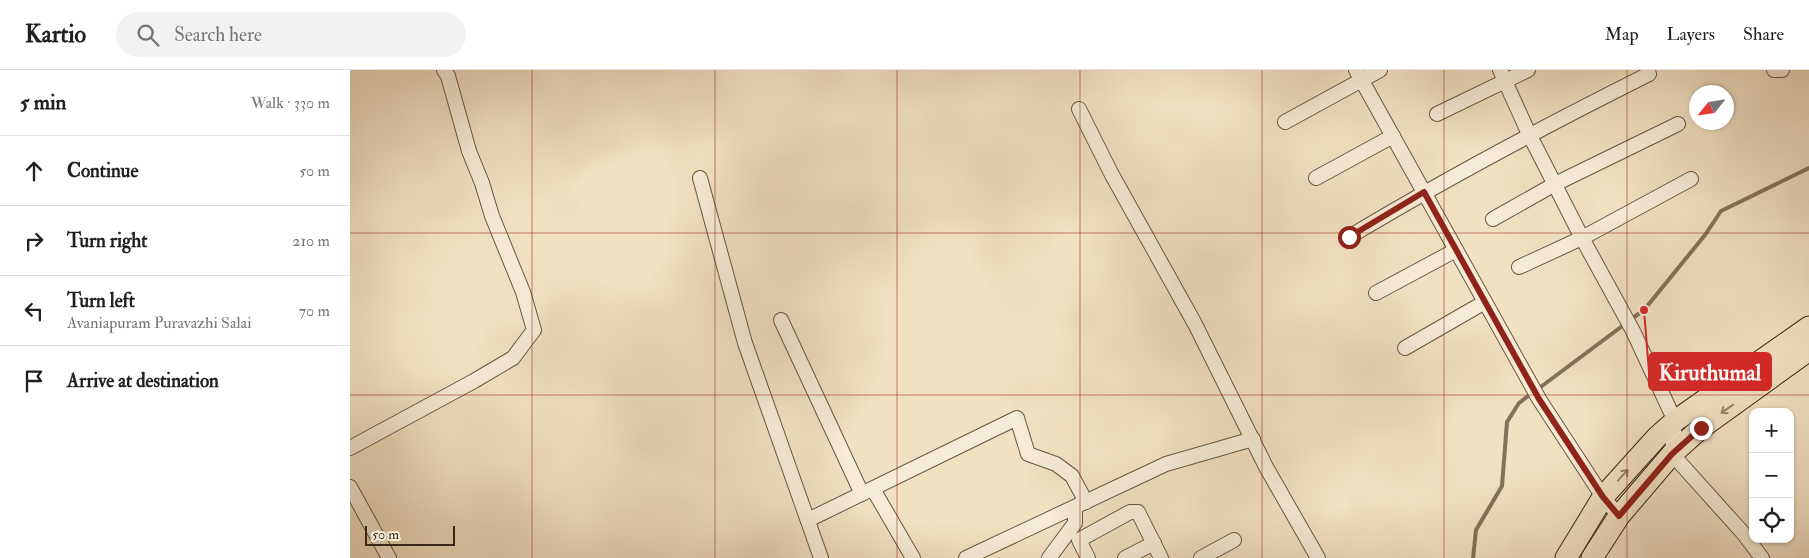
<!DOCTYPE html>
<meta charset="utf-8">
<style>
:root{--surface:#fff;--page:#f2f2f2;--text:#202124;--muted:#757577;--line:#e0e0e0}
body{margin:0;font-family:"IM FELL Double Pica",serif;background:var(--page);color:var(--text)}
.controls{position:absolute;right:15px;bottom:15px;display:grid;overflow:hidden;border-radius:10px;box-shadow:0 1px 4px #0004}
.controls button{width:45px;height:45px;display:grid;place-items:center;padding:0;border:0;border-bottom:1px solid var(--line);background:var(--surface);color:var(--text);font:25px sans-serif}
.compass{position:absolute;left:1339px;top:15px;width:45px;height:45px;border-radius:50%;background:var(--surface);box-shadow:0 1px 4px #0004;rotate:240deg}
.scale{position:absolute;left:15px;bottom:12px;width:90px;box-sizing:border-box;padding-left:5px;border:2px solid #3a2818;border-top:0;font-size:14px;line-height:18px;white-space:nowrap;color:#3a2818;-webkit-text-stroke:4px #f6ebd7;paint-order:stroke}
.stop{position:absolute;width:15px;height:15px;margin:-11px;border:4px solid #8f2418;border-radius:50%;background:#fff}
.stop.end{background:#8f2418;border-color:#fff;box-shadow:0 1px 5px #0008}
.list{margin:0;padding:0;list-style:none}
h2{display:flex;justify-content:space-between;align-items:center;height:65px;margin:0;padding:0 20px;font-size:21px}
h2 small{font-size:16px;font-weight:400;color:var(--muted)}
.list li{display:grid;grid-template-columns:32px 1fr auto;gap:15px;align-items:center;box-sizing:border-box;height:70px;padding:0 20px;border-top:1px solid var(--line)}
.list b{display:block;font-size:19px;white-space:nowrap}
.list p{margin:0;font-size:16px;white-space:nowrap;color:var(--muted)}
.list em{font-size:16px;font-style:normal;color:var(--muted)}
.icon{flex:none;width:28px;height:28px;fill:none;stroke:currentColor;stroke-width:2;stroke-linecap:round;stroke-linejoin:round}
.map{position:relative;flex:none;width:1459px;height:488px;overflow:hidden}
header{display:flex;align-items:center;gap:30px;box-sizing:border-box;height:70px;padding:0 25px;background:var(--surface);border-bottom:1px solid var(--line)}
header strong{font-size:24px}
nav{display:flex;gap:28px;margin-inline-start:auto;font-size:18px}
.search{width:350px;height:45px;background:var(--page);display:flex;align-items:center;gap:12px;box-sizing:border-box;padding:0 18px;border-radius:28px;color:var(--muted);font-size:19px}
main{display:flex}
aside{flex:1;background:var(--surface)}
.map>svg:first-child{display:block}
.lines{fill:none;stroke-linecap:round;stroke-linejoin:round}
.stream{stroke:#83715b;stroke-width:4}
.minor-casing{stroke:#685642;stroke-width:16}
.primary-casing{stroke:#3a2818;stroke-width:23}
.minor{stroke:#f6ebd7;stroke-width:14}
.primary{stroke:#f1e0c2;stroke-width:21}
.oneway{stroke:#96846d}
.route{stroke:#8f2418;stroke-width:6}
.grid{fill:none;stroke:#8f2418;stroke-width:1;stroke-opacity:0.55}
.leader{fill:none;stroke:#d62828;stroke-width:2}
.callout-dot{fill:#d62828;stroke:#f6ebd7;stroke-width:2}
.callout{fill:#d62828;stroke:#d62828;stroke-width:2}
.callout-label{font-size:22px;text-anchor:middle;font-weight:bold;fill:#fff}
</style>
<header>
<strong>Kartio</strong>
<div class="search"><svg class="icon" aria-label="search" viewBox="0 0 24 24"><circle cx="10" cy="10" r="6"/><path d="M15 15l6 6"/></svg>Search here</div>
<nav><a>Map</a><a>Layers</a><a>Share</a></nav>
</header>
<main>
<aside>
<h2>5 min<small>Walk · 330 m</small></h2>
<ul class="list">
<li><svg class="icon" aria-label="ahead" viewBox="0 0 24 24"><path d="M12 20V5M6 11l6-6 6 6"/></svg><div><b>Continue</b></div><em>50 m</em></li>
<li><svg class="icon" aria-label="right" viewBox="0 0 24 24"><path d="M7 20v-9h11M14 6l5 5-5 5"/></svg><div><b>Turn right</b></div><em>210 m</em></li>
<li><svg class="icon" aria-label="left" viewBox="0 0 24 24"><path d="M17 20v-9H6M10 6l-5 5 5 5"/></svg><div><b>Turn left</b><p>Avaniapuram Puravazhi Salai</p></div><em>70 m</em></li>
<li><svg class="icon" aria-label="arrive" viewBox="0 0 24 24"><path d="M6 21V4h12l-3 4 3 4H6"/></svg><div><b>Arrive at destination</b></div></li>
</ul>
</aside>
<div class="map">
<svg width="1459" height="488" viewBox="0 0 1459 488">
<rect width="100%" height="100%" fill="#f1e0c2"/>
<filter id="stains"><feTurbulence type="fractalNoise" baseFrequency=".004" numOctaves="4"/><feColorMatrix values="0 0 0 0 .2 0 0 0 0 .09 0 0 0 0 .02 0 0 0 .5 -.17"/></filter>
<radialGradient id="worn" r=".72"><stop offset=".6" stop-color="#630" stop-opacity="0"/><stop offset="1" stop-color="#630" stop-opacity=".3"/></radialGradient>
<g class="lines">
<g class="stream">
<polyline points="1280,250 1294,240 1355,165 1371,141 1459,98"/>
<polyline points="1188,319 1275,254"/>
<polyline points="1123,488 1126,460 1152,416 1157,352 1169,333 1182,323"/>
</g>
<g class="minor-casing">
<g id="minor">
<polyline points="1006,0 1189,329 1253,427 1269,446"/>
<polyline points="1150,0 1179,64 1232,168 1283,261 1325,351 1322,384 1393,463 1412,488"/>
<polyline points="1424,0 1432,0"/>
<polyline points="729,39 761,103 845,254 916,397 968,488"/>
<polyline points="1087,44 1178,0"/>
<polyline points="935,52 1030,0"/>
<polyline points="350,108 395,273 471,488"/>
<polyline points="966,108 1043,66"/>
<polyline points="1143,149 1205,114 1328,54"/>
<path d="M999 167C1097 108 1197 55 1299 4"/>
<polyline points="1169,197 1232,168 1341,109"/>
<polyline points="1026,223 1106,180"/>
<polyline points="431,250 512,424"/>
<polyline points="1055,278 1135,232"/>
<polyline points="0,378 124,311 163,288 184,260 173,222 142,146 132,113 119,81 98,6 94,0"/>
<polyline points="0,417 39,488"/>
<polyline points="523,419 563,488"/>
<polyline points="458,450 667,348 678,384 706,394 722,406 736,432"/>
<polyline points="616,488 816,394 903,369"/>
<polyline points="699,488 725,453 725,438"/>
<polyline points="738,488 729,470 780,442 788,442 811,488"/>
<polyline points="775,488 804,473"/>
<polyline points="851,488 884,470"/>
</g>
</g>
<g class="primary-casing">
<g id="primary">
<polyline points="1216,488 1253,427 1307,367 1325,351 1459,257"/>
<polyline points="1242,488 1269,446 1322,384 1351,358 1459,280"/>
</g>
</g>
<use href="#minor" class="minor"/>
<use href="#primary" class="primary"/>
</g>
<defs><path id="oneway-shaft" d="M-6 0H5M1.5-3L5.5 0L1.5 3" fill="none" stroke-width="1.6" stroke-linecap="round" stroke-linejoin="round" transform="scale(1.25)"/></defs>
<g class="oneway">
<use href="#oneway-shaft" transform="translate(1377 339) rotate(144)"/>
<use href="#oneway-shaft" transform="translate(1273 405) rotate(-48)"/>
</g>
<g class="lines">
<polyline class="route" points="999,167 1074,122 1189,329 1253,427 1269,446 1322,384 1351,358"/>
</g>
<path class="grid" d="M182 0V488M365 0V488M547 0V488M730 0V488M912 0V488M1094 0V488M1277 0V488M0 163H1459M0 325H1459"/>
<path class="leader" d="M1294 240L1299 302"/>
<circle class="callout-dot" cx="1294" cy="240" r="5"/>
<rect class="callout" x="1299" y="283" width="122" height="37" rx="5"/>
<g class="callout-label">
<text x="1360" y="310">Kiruthumal</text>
</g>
<rect width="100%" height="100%" filter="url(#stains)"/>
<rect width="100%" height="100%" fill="url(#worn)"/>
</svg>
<div class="controls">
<button>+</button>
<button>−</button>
<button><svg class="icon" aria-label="locate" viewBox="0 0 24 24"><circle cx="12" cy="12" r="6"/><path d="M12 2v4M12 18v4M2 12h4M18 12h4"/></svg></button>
</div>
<svg class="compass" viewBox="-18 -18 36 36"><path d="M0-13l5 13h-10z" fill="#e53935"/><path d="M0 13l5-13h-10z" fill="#757577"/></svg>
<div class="scale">50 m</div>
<div class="stop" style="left:999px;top:167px"></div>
<div class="stop end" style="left:1351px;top:358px"></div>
</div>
</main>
